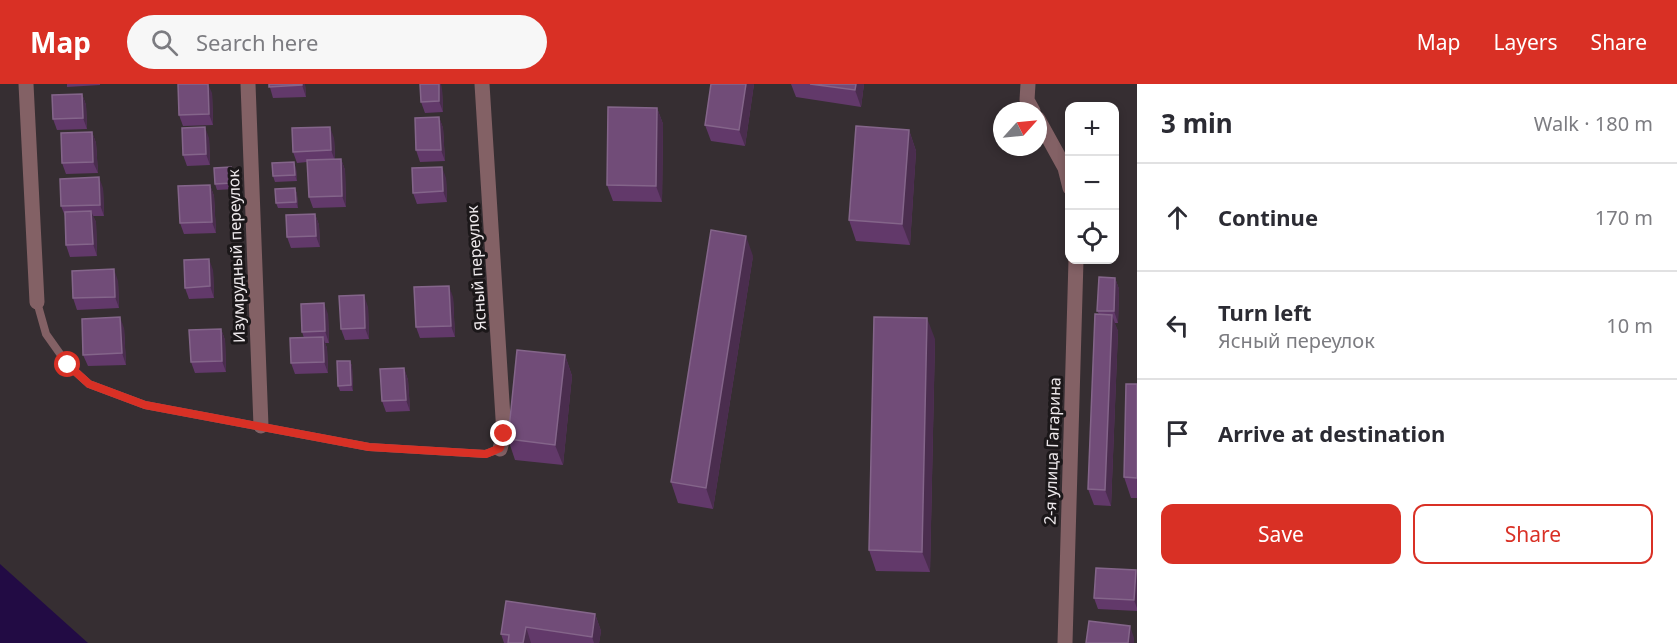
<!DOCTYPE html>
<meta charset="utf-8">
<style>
:root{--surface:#fff;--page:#f7f7f7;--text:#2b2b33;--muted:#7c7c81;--line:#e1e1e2;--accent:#d93025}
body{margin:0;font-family:"Noto Sans",sans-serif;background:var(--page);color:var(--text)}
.controls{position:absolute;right:18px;top:18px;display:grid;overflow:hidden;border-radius:12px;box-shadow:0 3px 9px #0003}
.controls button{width:54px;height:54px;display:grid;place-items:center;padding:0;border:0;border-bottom:2px solid var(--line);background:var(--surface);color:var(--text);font:30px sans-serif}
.compass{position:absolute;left:993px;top:18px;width:54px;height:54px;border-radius:50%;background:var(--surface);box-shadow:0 3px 9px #0003;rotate:63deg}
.stop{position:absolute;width:18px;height:18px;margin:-14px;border:4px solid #d93025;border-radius:50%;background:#fff}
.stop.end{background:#d93025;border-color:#fff;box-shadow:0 2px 6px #0008}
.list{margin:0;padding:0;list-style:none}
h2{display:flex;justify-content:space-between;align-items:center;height:78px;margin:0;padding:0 24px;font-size:26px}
h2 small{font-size:20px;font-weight:400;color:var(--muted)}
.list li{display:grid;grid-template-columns:39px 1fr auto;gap:18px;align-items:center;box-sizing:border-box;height:108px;padding:0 24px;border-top:2px solid var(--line)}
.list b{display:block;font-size:22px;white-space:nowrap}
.list p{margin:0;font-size:20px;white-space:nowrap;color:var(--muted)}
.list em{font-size:20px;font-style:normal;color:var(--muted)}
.actions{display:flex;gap:12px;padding:18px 24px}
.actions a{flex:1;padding:14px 0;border:2px solid var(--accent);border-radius:12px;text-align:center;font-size:21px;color:var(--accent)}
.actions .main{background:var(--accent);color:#fff}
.icon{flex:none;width:33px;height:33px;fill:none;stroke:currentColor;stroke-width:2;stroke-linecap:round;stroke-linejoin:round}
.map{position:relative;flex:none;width:1137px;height:559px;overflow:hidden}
header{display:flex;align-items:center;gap:36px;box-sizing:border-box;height:84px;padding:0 30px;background:var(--accent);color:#fff}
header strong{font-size:28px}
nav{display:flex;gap:33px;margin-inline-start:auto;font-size:21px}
.search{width:420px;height:54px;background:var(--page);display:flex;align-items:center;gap:15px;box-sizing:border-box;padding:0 21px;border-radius:33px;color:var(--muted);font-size:22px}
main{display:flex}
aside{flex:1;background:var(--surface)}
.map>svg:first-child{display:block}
.water{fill:#220b44}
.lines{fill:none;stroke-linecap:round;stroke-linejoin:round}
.lane{stroke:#836165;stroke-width:8}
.street{stroke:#836165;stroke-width:15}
.wall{fill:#62396a}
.shaded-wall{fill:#4a2d4e}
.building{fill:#714c78;stroke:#84658a;stroke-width:1.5}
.route{stroke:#d93025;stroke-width:8}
.labels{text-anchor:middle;stroke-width:6;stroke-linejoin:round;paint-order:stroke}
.street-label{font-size:16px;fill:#eee9ec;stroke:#1b1719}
</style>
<header>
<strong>Map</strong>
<div class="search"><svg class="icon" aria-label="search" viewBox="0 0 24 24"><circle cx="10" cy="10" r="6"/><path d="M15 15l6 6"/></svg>Search here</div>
<nav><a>Map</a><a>Layers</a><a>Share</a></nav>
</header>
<main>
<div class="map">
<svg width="1137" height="559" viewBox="0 0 1137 559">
<rect width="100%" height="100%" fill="#362e32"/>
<polygon class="water" points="0,480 88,559 0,559"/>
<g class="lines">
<polyline class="lane" points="37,218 46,250 68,281 89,300 145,321 369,363 485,370 500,365"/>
<g class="street">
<polyline points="26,0 37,218"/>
<polyline points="248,0 261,342"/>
<polyline points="482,0 504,350 500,365"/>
<polyline points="1028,0 1027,16 1033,27"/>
<polyline points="1038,35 1065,84 1070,104"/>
<polyline points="1065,559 1076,176"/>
</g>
</g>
<g class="wall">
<polygon points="67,0 100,0 100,1 67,3"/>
<polygon points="269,0 305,0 306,13 273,14"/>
<polygon points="711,0 754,0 745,62 711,57 705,41"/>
<polygon points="791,0 864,0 861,23 796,13"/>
<polygon points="442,5 443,28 425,29 421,18"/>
<polygon points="212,9 213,41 183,42 179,31"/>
<polygon points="82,10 86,21 87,45 57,46 53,35"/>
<polygon points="657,24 663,40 662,118 613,117 607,101"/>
<polygon points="439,33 443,44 445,77 420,78 416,66"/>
<polygon points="909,46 916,67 910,161 856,157 849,136"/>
<polygon points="92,48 96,59 98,89 66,90 62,79"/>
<polygon points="209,54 210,81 187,82 183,71"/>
<polygon points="334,54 335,75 341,75 345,86 346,123 313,124 309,113 307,78 297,79 293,68"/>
<polygon points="231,83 233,89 234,105 217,106 215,100"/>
<polygon points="296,84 297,97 275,98 273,92"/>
<polygon points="446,94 447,118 417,120 413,109"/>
<polygon points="210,101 214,112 216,149 184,150 180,139"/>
<polygon points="103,104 104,132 93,132 96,138 97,172 70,173 66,161 65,132 61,122"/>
<polygon points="295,104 297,110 298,124 278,124 276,119"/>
<polygon points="315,130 319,141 320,163 291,164 287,153"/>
<polygon points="753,172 713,425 678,419 671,398"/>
<polygon points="213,186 214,214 189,215 185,204"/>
<polygon points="1115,194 1119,205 1118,239 1114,239 1118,247 1111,422 1094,421 1088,405 1099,230 1097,227"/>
<polygon points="118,197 119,224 77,226 73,214"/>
<polygon points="453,213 455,253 420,254 416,243"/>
<polygon points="368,223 369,255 345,256 341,245"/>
<polygon points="328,230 329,259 325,259 327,264 328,289 295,290 291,279 304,254 302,248"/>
<polygon points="124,244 126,281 88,282 83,271"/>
<polygon points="221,245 225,256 226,288 195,289 191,278"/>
<polygon points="935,255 930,488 876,487 869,466"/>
<polygon points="565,271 572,292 563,381 515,376 508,355"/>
<polygon points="350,277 352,282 353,307 340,307 338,302"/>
<polygon points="404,284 408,296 410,327 386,328 382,317"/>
<polygon points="1137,300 1137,414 1131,414 1124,393"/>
<polygon points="1136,486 1137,490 1137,527 1098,525 1094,514"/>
<polygon points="506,517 595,530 601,547 599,559 504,559 501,550"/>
</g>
<g class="shaded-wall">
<polygon points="208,0 212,9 213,41 209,30"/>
<polygon points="302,0 305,0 306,13 302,1"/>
<polygon points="439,0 441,0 442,5 443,28 439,17"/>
<polygon points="746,0 754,0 745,62 739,46"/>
<polygon points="856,0 864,0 861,23 855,6"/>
<polygon points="82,10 86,21 87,45 83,34"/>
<polygon points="657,24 663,40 662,118 656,102"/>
<polygon points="439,33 443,44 445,77 441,66"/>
<polygon points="205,43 209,54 210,81 206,70"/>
<polygon points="330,43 334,54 335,77 331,66"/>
<polygon points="909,46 916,67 910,161 902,140"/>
<polygon points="92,48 96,59 98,89 93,78"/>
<polygon points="341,75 345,86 346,123 342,112"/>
<polygon points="294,78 296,84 297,97 295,91"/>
<polygon points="231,83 233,89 234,105 232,99"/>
<polygon points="442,83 446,94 447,118 443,107"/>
<polygon points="99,93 103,104 104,132 100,121"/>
<polygon points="210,101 214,112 216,149 212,138"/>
<polygon points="295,104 297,110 298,124 296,118"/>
<polygon points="91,127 96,138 97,172 93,160"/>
<polygon points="315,130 319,141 320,163 316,152"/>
<polygon points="746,152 753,172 713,425 706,404"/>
<polygon points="209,175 213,186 214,214 210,202"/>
<polygon points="114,185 118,197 119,224 115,213"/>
<polygon points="1115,194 1119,205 1118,239 1114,227"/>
<polygon points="449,202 453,213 455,253 451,242"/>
<polygon points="364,211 368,223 369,255 365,244"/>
<polygon points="324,219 328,230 329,259 325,247"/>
<polygon points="1112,231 1118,247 1111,422 1105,406"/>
<polygon points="120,233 124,244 126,281 122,269"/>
<polygon points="927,234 935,255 930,488 922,468"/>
<polygon points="221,245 225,256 226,288 222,277"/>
<polygon points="323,253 327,264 328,289 324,278"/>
<polygon points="565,271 572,292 563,381 555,361"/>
<polygon points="350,277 352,282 353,307 351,301"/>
<polygon points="404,284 408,296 410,327 406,316"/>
<polygon points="1136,486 1137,490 1137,524 1134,516"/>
<polygon points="595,530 601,547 599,559 594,559 592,553"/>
<polygon points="1130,542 1134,554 1134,559 1128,559"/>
<polygon points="526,543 531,559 523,559"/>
</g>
<g class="building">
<polygon points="178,0 208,0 209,30 179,31"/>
<polygon points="269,0 302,0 302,1 269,3"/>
<polygon points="420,0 439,0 439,17 421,18"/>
<polygon points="711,0 746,0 739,46 705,41"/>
<polygon points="810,0 856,0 855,6"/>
<polygon points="82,10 83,34 53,35 52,11"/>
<polygon points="608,23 657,24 656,102 607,101"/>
<polygon points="439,33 441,66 416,66 415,34"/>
<polygon points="856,42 909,46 902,140 849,136"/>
<polygon points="205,43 206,70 183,71 182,44"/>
<polygon points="330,43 331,66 293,68 292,44"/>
<polygon points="92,48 93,78 62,79 61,49"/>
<polygon points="341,75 342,112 309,113 307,76"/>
<polygon points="294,78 295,91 273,92 272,79"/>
<polygon points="231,83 232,99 215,100 214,84"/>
<polygon points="442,83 443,107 413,109 412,84"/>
<polygon points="99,93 100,121 61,122 60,95"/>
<polygon points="210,101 212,138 180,139 178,102"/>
<polygon points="295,104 296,118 276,119 275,105"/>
<polygon points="91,127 93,160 66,161 65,128"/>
<polygon points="315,130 316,152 287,153 286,131"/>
<polygon points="711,146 746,152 706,404 671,398"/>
<polygon points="209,175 210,202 185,204 184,176"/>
<polygon points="114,185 115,213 73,214 72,187"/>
<polygon points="1099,193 1115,194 1114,227 1097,227"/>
<polygon points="449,202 451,242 416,243 414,203"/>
<polygon points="364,211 365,244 341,245 339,212"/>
<polygon points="324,219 325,247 302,248 301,220"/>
<polygon points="1095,230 1112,231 1105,406 1088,405"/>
<polygon points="120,233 122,269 83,271 82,235"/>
<polygon points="874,233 927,234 922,468 869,466"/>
<polygon points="221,245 222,277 191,278 189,246"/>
<polygon points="323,253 324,278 291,279 290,254"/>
<polygon points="517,266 565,271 555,361 508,355"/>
<polygon points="337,277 350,277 351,301 338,302"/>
<polygon points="404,284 406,316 382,317 380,285"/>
<polygon points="1126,300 1137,300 1137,394 1124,393"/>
<polygon points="1096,484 1136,486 1134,516 1094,514"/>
<polygon points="506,517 595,530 592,553 526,543 523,559 508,559 509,551 501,550"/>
<polygon points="1089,537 1130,542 1128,559 1086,559"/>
</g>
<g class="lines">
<polyline class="route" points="68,281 89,300 145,321 369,363 486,370 500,364 504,350"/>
</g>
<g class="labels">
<g class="street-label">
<text transform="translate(236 172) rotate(-92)" y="6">Изумрудный переулок</text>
<text transform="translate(476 184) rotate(-94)" y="6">Ясный переулок</text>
<text transform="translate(1052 367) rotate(-88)" y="6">2-я улица Гагарина</text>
</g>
</g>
</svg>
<div class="controls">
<button>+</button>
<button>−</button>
<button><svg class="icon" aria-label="locate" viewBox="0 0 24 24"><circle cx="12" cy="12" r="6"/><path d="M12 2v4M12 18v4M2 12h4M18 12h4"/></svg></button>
</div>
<svg class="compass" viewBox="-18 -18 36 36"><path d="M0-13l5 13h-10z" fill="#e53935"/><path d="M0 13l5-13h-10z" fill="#7c7c81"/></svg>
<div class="stop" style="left:68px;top:281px"></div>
<div class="stop end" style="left:504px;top:350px"></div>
</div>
<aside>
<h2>3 min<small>Walk · 180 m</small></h2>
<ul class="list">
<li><svg class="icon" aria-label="ahead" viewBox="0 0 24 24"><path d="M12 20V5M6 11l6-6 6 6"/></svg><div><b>Continue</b></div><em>170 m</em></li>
<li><svg class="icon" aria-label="left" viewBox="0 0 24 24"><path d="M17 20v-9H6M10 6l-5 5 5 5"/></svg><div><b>Turn left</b><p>Ясный переулок</p></div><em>10 m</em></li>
<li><svg class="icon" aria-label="arrive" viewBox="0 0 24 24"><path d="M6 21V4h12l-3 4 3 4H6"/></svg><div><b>Arrive at destination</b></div></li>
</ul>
<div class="actions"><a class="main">Save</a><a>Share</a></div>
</aside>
</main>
